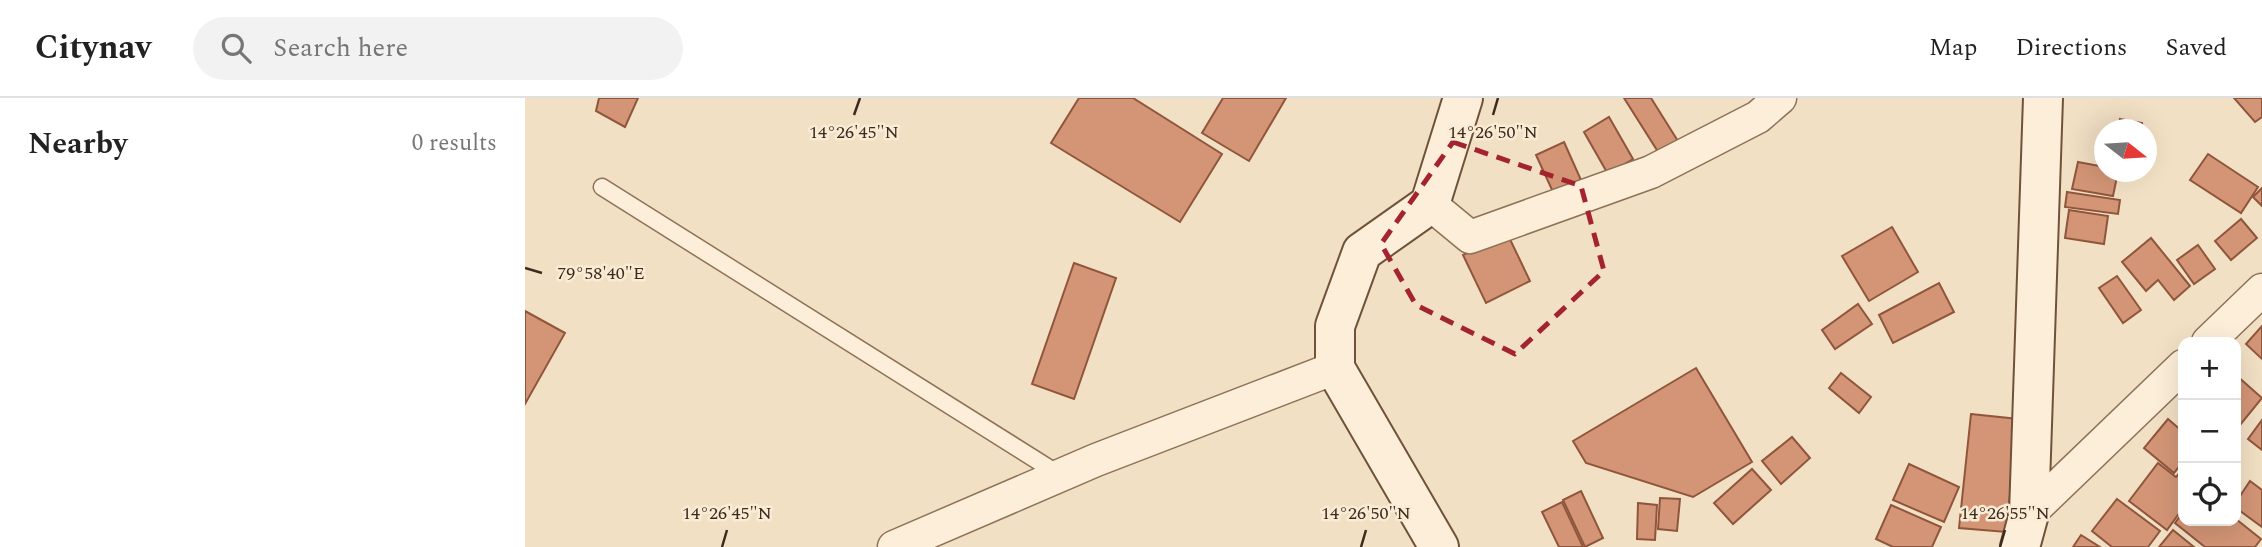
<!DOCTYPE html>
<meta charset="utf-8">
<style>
:root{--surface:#fff;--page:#f2f2f2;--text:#222;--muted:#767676;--line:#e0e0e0}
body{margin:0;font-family:Spectral,serif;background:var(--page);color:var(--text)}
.controls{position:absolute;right:21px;bottom:21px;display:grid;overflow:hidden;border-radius:14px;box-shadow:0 7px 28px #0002}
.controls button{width:63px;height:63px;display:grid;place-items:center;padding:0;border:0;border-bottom:2px solid var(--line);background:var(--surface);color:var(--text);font:35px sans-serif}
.compass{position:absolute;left:1569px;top:21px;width:63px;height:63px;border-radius:50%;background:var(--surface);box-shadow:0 7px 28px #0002;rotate:107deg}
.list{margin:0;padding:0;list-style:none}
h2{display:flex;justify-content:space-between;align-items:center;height:91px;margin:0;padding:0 28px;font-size:30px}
h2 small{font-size:23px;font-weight:400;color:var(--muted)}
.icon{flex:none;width:38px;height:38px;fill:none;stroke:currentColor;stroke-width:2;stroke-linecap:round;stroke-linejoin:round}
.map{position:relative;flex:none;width:1737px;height:449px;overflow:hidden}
header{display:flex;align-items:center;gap:42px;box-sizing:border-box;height:98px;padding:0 35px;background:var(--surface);border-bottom:2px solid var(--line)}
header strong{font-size:33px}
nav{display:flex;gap:38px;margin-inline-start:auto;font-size:24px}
.search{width:490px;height:63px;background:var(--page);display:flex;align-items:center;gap:18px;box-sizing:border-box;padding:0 24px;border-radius:38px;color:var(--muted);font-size:26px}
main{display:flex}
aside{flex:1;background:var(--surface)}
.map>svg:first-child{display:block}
.building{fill:#d39576;stroke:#90563c;stroke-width:2}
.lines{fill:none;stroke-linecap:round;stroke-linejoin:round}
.lane-casing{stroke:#8e7158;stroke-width:19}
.street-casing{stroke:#8e7158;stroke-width:35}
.secondary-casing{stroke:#70523b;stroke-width:42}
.lane{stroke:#fceed8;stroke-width:16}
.street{stroke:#fceed8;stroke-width:32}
.secondary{stroke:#fceed8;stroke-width:38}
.marked{fill:none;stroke:#a3232e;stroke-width:5;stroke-dasharray:14 9;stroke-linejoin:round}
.ticks{fill:none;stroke:#3d2a1e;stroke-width:2.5}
.ticks-label{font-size:18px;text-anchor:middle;fill:#3d2a1e;stroke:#f9ebd4;stroke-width:5;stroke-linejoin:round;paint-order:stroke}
</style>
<header>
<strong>Citynav</strong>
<div class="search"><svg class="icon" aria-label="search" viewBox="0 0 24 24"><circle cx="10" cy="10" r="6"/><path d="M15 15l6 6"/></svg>Search here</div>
<nav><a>Map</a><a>Directions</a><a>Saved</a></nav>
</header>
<main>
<aside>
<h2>Nearby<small>0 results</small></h2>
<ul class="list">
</ul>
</aside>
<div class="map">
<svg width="1737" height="449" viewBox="0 0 1737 449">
<rect width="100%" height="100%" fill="#f2e0c4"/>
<g class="building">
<polygon points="74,0 113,0 100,29 71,13"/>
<polygon points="554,0 608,0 697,56 655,124 526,45"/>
<polygon points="698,0 761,0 724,63 677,35"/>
<polygon points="1099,0 1126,0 1156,48 1137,60"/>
<polygon points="1709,0 1737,0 1737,19 1730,24"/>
<polygon points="1084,19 1108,61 1083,76 1059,34"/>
<polygon points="1595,21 1617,25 1616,32 1593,32"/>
<polygon points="1039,44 1056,82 1028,94 1011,57"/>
<polygon points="1683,56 1733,89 1716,115 1665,82"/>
<polygon points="1553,64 1580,69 1580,74 1593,74 1588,98 1547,91"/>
<polygon points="1737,90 1737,108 1728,99"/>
<polygon points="1542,94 1595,102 1593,116 1540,109"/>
<polygon points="1544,112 1583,118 1579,146 1540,140"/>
<polygon points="1716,121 1732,140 1706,162 1690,143"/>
<polygon points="1367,129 1393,174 1344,203 1317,158"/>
<polygon points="982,135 1005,183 961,205 938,157"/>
<polygon points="1626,140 1665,188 1649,202 1633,182 1621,193 1597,164"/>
<polygon points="1673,147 1690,171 1669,186 1652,162"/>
<polygon points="549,165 591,180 549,301 507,286"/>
<polygon points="1592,178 1616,212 1598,225 1574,190"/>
<polygon points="1414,185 1429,214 1368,245 1354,217"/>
<polygon points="1333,206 1347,226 1310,251 1297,232"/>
<polygon points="0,213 40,235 0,306"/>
<polygon points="1737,228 1737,261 1721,246"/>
<polygon points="1171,270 1227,364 1168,399 1061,365 1048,343"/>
<polygon points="1316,275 1346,299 1334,315 1304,290"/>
<polygon points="1711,277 1737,300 1711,332"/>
<polygon points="1446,316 1493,321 1481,434 1434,430"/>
<polygon points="1643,321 1658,334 1658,364 1649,375 1619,350"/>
<polygon points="1737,322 1737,352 1723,341"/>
<polygon points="1267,339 1285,360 1256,386 1237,363"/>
<polygon points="1633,365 1651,379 1655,374 1658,376 1658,410 1642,432 1604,403"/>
<polygon points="1384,366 1434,389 1419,424 1368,402"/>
<polygon points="1227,371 1246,392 1208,426 1189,405"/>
<polygon points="1725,383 1737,392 1737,429 1711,410 1711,404"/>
<polygon points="1056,393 1078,440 1060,449 1038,402"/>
<polygon points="1135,400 1155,401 1152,433 1133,431"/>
<polygon points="1592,401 1635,433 1623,449 1587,449 1567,433"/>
<polygon points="1037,404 1058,449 1034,449 1017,414"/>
<polygon points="1113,405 1132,407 1130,442 1112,441"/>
<polygon points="1366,407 1416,429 1407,449 1368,449 1351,441"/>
<polygon points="1658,414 1658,423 1711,423 1711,421 1736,441 1730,449 1680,449 1650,425"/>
<polygon points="1648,432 1669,449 1634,449"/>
<polygon points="1556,437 1575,449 1548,449"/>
</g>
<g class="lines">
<g class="lane-casing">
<polyline id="lane" points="77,89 535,377"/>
</g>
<g class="street-casing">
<g id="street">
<polyline points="905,106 945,139 1126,74 1233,19 1255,0"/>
<polyline points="1683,244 1737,192"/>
<polyline points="1504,416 1658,268"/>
<polyline points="369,449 571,362 810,270"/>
</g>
</g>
<g class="secondary-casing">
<g id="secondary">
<polyline points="914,449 810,270 810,228 837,154 905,106 938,0"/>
<polyline points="1495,449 1504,416 1518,0"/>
</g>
</g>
<use href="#lane" class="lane"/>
<use href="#street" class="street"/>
<use href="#secondary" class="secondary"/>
</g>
<path class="marked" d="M928 44 1056 88 1079 173 990 256 891 207 856 146Z"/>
<path class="ticks" d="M329 17 335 0M968 17 973 0M0 170 17 175M197 449 202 432M836 449 841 432M1475 449 1480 432"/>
<g class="ticks-label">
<text x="329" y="40">14°26'45"N</text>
<text x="968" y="40">14°26'50"N</text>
<text x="76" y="181">79°58'40"E</text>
<text x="202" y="421">14°26'45"N</text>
<text x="841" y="421">14°26'50"N</text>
<text x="1480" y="421">14°26'55"N</text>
</g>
</svg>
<div class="controls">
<button>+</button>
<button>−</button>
<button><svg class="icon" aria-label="locate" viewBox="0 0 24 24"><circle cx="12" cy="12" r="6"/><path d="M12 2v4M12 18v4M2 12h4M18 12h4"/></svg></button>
</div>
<svg class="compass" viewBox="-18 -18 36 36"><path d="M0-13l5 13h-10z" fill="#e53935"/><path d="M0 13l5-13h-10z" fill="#767676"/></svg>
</div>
</main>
